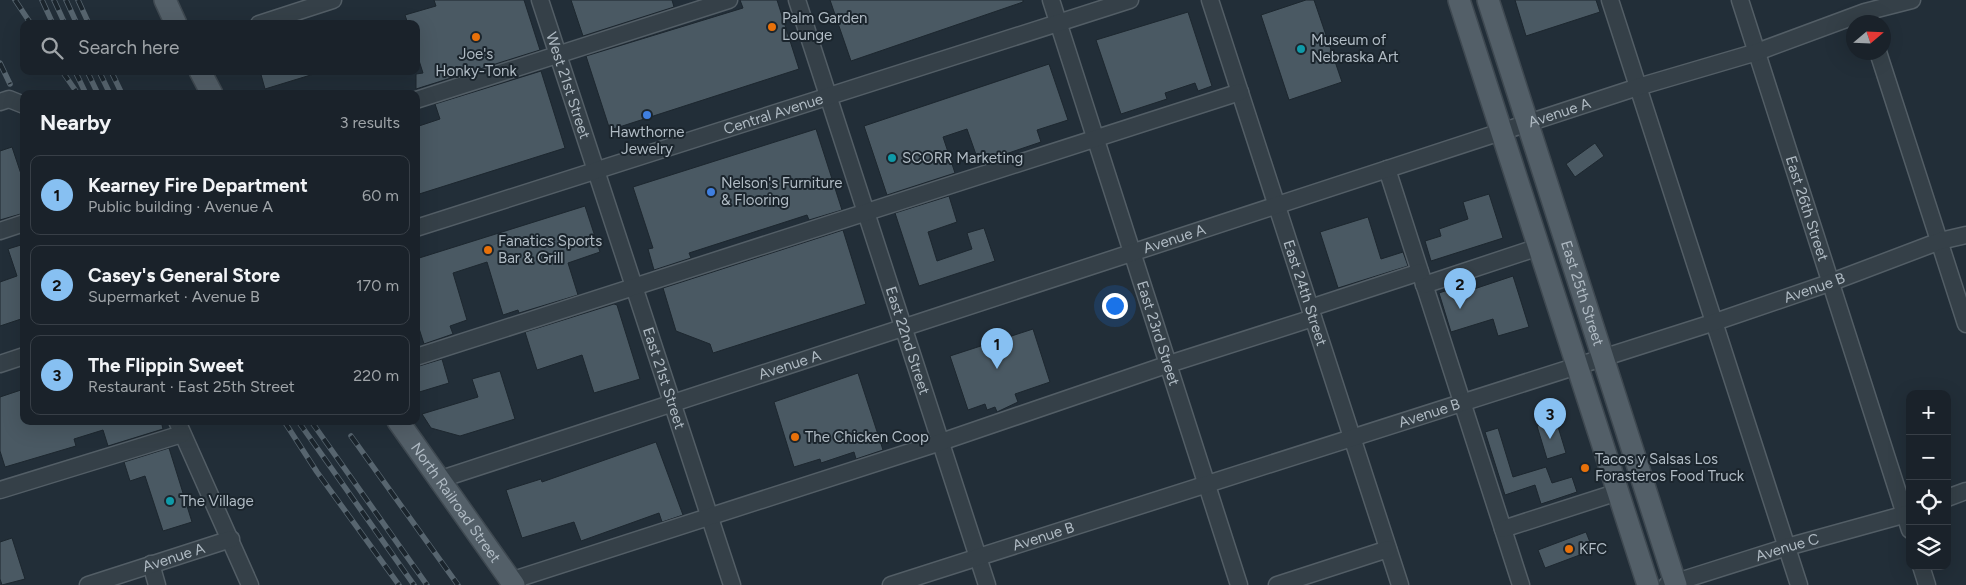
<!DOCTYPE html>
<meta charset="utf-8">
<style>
:root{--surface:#1a222a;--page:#272f36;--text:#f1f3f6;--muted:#9fa4a8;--line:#383f47;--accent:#87c0f2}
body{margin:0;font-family:Figtree,sans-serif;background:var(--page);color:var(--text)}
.controls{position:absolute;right:15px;bottom:15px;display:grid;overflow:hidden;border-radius:10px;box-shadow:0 5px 20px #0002}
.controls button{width:45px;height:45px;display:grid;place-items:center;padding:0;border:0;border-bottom:1px solid var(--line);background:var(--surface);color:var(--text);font:25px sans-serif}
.compass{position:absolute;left:1846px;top:15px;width:45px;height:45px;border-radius:50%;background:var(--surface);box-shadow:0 5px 20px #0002;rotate:71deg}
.you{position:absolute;left:1114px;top:305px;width:18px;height:18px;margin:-12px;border:4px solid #fff;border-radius:50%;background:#1a73e8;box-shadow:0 0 0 8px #1a73e833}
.badge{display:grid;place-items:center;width:32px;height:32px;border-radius:50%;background:var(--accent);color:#111;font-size:16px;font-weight:700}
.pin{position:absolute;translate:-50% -41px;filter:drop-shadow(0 1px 2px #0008)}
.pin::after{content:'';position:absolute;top:26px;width:18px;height:15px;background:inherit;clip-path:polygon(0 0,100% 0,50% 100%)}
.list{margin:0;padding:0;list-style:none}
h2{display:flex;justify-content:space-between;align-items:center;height:65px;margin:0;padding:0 20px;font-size:21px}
h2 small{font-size:16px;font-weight:400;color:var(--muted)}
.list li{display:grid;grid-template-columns:32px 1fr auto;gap:15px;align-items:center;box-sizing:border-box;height:80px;margin:0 10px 10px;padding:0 10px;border:1px solid var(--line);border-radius:10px}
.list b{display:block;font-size:19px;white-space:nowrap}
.list p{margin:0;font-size:16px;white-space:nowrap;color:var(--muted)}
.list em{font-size:16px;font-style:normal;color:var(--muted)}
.icon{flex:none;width:28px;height:28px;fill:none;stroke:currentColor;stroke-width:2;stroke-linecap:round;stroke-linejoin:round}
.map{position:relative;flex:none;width:1966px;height:585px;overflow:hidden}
.search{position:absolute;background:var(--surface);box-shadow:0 5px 20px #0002;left:20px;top:20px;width:400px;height:55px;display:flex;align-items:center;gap:12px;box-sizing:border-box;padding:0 18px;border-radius:10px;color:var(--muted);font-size:19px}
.panel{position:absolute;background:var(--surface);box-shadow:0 5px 20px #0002;left:20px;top:90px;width:400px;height:335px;border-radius:10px}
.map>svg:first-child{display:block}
.building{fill:#4a5963;stroke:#1d272f}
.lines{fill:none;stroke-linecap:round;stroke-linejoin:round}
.minor-casing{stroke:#535e66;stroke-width:19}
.major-casing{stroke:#3f4951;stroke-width:24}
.minor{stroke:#354048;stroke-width:16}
.major{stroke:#535f68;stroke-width:21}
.rail-casing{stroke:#57656f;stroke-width:5.5}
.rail{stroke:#1b252d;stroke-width:4;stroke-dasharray:11;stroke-linecap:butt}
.food-dot{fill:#e8710a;stroke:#1b252d;stroke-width:2}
.culture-dot{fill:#0f9aa8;stroke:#1b252d;stroke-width:2}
.shop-dot{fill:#3f7fe0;stroke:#1b252d;stroke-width:2}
.labels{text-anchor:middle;stroke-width:4;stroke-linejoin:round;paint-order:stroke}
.poi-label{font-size:15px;fill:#b0bbc4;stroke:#1b252d;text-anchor:start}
.street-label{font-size:15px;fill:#b0bbc4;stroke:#1b252d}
</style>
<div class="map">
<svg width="1966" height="585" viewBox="0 0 1966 585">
<rect width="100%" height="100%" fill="#222e38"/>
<g class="building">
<polygon points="434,0 524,0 540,50 416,89 416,74 423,73 416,51 416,24 408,24 405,15 436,6"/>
<polygon points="571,0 672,0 674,7 583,36"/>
<polygon points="740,0 777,0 799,69 610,130 586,56 743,8"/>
<polygon points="830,0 1023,0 1023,2 851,61"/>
<polygon points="1306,0 1314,0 1342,82 1289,100 1261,15"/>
<polygon points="1515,0 1596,0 1600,12 1526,36"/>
<polygon points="1188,12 1212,86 1198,91 1195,83 1165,93 1167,99 1121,114 1096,40"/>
<polygon points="1049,64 1068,120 1037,130 1041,142 979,163 967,129 943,137 955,173 887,195 864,126"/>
<polygon points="260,71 313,71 314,74 265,89"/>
<polygon points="541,71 565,148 416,195 416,127 440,119 435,104"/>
<polygon points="816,129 842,210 809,220 807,215 689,253 691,258 654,270 648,249 653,248 633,187"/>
<polygon points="1595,143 1604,156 1575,177 1566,164"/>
<polygon points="12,147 24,183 24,213 0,220 0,151"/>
<polygon points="1489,194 1503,238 1431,261 1425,241 1441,236 1439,229 1468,219 1463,202"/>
<polygon points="949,196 957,222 928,232 937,261 972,249 967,233 984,228 995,261 919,286 895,213"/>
<polygon points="585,206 600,252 568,263 578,295 519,313 518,310 503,315 487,262 453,273 467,320 450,326 453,334 424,344 416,319 416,259"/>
<polygon points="1368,217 1381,259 1403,252 1408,266 1338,288 1320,232"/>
<polygon points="843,230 866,304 713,353 710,344 676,331 663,288"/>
<polygon points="24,244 24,318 0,326 0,282 17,276 8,249"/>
<polygon points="1513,276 1529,327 1498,336 1493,319 1451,332 1439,293 1472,282 1474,289"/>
<polygon points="614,304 617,305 640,379 594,393 582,355 537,370 525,332"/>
<polygon points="1033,329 1050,382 1015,394 1018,402 997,412 995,407 987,410 985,404 968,410 950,356"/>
<polygon points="442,359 449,383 416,393 416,367"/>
<polygon points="500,371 515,419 460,436 431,428 422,414 478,397 472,379"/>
<polygon points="858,373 883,450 856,459 854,452 821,463 820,459 794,467 774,402"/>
<polygon points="24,389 24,421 161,421 163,429 108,446 103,430 74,439 76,446 5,467 0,451 0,397"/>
<polygon points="1556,420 1566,453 1547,459 1537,426"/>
<polygon points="1498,428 1513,477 1546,467 1552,483 1572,477 1577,492 1541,504 1535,485 1505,495 1485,432"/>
<polygon points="656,442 683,515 662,522 659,513 581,541 574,522 522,538 506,490 541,479 542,482"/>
<polygon points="169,448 192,522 163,531 145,476 130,481 124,462"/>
<polygon points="1586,532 1593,550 1545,568 1538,550"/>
<polygon points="12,538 25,579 2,585 0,579 0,542"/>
</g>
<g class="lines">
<g class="minor-casing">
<g id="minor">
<path id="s1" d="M540 0 732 585"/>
<path id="s2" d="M797 0 987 585"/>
<path id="s3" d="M1051 0 1239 585"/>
<path id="s4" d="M1210 0 1400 585"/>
<polyline points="1610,0 1799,585"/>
<path id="s5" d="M1740 0 1910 530"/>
<polyline points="259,24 333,0"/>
<polyline points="1878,52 1966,324"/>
<polyline points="416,100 729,0"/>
<polyline points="0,102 9,99 24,105"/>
<polyline points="1387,169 1521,585"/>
<path id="s6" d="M416 228 1130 0"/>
<polyline points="0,231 24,223"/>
<polyline points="1424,285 1539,247"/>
<polyline points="1310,308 1420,272"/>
<polyline points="416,357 1240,92"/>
<polyline points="0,364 24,356"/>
<polyline points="177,421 250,585"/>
<path id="s7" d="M438 480 1638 87 1757 52 1865 12 1912 0"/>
<polyline points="0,490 182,434"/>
<polyline points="1947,498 1966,491"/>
<polyline points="1503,529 1618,492"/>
<polyline points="151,564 157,585"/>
<polyline points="1921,566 1927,585"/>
<polyline points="510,581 941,442 1169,364 1313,318"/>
<path id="s8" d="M88 585 231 539"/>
<path id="s9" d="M891 585 1715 322 1829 283 1940 241 1966 235"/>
<polyline points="1277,585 1388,549"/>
<path id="s10" d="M1667 585 1787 547 1910 513"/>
</g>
</g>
<g class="major-casing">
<g id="major">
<polyline points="165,0 176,24"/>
<polyline points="1459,0 1648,585"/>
<path id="s11" d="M1488 0 1676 585"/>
<polyline points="200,71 212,94"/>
<path id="s12" d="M398 421 514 585"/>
</g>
</g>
<use href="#minor" class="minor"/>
<use href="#major" class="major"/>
<g class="rail-casing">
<g id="rail">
<polyline points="15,0 31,24"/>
<polyline points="42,0 53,24"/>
<polyline points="54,0 65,24"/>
<polyline points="66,0 77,24"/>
<polyline points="78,0 89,24"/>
<polyline points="0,63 10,84"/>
<polyline points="62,71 78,94"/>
<polyline points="75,71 86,94"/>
<polyline points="87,71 98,94"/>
<polyline points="99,71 110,94"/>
<polyline points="111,71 122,94"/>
<polyline points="284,421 317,472 399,585"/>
<polyline points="298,421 414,585"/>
<polyline points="311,421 427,585"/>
<polyline points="351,436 458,585"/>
</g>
</g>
<use href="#rail" class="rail"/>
</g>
<g class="food-dot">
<circle cx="772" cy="27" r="5"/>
<circle cx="476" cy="37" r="5"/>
<circle cx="488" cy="250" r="5"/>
<circle cx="795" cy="437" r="5"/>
<circle cx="1585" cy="468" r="5"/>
<circle cx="1569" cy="549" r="5"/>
</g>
<g class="culture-dot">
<circle cx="1301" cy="49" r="5"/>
<circle cx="892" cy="158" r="5"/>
<circle cx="170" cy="501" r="5"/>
</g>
<g class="shop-dot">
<circle cx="647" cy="115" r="5"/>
<circle cx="711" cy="192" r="5"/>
</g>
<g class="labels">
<g class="poi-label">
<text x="782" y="23">Palm Garden<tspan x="782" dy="17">Lounge</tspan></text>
<text x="1311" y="45">Museum of<tspan x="1311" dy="17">Nebraska Art</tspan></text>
<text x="476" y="59" text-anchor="middle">Joe's<tspan x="476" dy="17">Honky-Tonk</tspan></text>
<text x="647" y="137" text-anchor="middle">Hawthorne<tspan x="647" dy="17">Jewelry</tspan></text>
<text x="902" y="163">SCORR Marketing</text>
<text x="721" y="188">Nelson's Furniture<tspan x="721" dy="17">&amp; Flooring</tspan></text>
<text x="498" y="246">Fanatics Sports<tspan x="498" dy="17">Bar &amp; Grill</tspan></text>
<text x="805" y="442">The Chicken Coop</text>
<text x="1595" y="464">Tacos y Salsas Los<tspan x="1595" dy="17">Forasteros Food Truck</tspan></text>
<text x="180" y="506">The Village</text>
<text x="1579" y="554">KFC</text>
</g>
<g class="street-label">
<text dy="5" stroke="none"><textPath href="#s1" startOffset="90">West 21st Street</textPath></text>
<text dy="5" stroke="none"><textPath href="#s7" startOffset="1180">Avenue A</textPath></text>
<text dy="5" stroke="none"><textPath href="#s6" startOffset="375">Central Avenue</textPath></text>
<text dy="5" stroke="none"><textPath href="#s5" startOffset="219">East 26th Street</textPath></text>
<text dy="5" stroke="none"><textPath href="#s7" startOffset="775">Avenue A</textPath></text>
<text dy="5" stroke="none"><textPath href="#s9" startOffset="970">Avenue B</textPath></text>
<text dy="5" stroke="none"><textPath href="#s4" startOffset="308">East 24th Street</textPath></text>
<text dy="5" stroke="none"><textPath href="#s11" startOffset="308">East 25th Street</textPath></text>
<text dy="5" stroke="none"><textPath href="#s3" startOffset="350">East 23rd Street</textPath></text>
<text dy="5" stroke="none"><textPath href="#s2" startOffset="358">East 22nd Street</textPath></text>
<text dy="5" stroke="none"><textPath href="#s7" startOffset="370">Avenue A</textPath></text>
<text dy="5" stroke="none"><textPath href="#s1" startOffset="398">East 21st Street</textPath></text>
<text dy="5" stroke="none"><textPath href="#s9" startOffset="565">Avenue B</textPath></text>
<text dy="5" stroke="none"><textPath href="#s12" startOffset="100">North Railroad Street</textPath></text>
<text dy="5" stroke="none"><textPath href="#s9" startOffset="160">Avenue B</textPath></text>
<text dy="5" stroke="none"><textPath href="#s10" startOffset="126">Avenue C</textPath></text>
<text dy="5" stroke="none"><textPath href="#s8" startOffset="90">Avenue A</textPath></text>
</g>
</g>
</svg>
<div class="controls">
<button>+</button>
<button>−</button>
<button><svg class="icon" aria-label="locate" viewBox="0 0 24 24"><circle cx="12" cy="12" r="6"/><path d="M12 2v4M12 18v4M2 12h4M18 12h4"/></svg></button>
<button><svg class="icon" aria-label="layers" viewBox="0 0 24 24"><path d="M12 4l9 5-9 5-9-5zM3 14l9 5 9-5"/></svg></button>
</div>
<svg class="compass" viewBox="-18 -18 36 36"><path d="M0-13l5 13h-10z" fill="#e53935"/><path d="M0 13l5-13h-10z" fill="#9fa4a8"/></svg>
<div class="you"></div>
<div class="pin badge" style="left:997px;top:369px">1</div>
<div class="pin badge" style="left:1460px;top:309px">2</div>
<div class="pin badge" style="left:1550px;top:439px">3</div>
<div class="search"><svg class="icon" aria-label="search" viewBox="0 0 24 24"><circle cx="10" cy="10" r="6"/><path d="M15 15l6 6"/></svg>Search here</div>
<section class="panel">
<h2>Nearby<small>3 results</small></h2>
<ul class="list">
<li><span class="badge">1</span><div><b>Kearney Fire Department</b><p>Public building · Avenue A</p></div><em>60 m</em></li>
<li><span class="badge">2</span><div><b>Casey's General Store</b><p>Supermarket · Avenue B</p></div><em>170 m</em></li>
<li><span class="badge">3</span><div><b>The Flippin Sweet</b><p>Restaurant · East 25th Street</p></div><em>220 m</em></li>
</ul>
</section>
</div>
